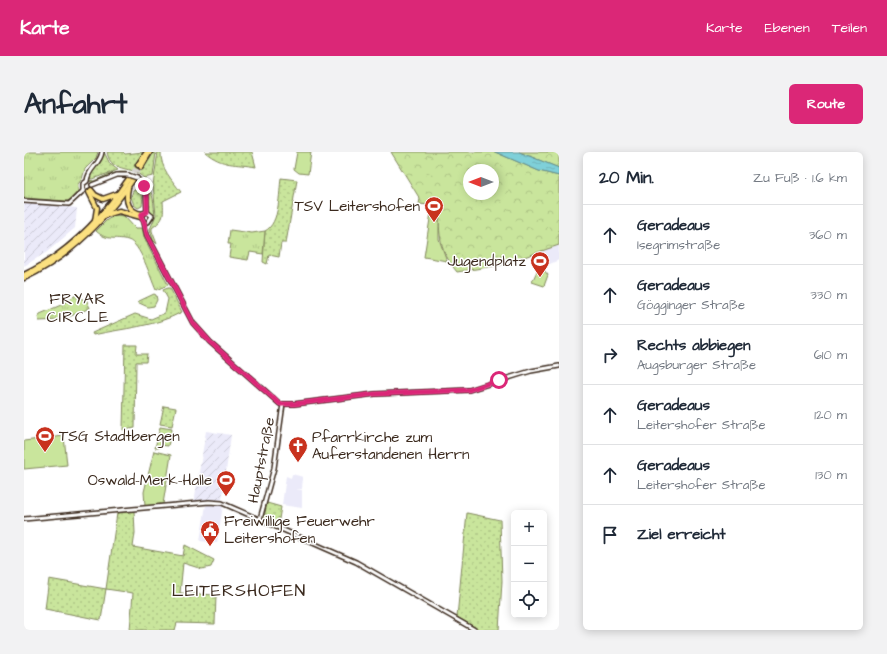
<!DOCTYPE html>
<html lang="de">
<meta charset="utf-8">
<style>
:root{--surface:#fff;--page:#f2f2f3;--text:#1f2937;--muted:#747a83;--line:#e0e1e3;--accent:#db2777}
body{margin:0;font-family:"Architects Daughter",sans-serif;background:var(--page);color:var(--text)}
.controls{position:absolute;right:12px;bottom:12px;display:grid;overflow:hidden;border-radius:6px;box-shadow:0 2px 10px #0003}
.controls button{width:36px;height:36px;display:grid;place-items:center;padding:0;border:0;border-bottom:1px solid var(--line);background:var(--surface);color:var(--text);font:20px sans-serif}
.compass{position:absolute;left:439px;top:12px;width:36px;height:36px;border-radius:50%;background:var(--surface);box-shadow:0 2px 10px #0003;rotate:270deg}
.stop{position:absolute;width:12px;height:12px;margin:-9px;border:3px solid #db2777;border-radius:50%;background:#fff}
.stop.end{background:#db2777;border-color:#fff;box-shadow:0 1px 4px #0008}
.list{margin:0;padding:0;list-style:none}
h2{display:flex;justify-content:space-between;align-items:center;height:52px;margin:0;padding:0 16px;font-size:17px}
h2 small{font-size:13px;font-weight:400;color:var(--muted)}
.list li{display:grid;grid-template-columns:26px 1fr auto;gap:12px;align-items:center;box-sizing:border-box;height:60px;padding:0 16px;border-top:1px solid var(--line)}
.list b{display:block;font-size:15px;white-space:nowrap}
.list p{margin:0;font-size:13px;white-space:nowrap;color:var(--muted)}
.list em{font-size:13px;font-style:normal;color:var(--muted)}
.icon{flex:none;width:22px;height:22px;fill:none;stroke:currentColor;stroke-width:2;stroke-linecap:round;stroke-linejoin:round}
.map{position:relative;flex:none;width:535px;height:478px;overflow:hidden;border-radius:6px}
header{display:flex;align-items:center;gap:24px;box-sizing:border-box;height:56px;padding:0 20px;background:var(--accent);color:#fff}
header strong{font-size:19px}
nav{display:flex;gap:22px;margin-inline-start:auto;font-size:14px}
.intro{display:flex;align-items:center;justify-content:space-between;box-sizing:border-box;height:96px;padding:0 24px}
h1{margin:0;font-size:28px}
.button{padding:10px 18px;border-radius:6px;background:var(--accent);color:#fff;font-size:14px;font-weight:700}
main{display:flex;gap:24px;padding:0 24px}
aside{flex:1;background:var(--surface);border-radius:6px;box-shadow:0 2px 10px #0003}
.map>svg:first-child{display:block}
.built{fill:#ebeaf9}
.industrial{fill:url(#industrial-furrows)}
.grass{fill:url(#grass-dots);stroke:#82885d}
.forest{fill:url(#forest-crowns);stroke:#82885d;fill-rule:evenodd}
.park{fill:url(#park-tufts);stroke:#82885d}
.garden{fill:#c9e59c;stroke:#82885d}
.water{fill:url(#water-ripples);stroke:#648e8e}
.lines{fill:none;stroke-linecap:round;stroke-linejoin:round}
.highway-tunnel{stroke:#d8d4d2;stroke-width:4;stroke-dasharray:4 2;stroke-linecap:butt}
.secondary-casing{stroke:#3b2a1e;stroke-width:6}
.highway-casing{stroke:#3b2a1e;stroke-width:7}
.secondary{stroke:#fff;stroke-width:3}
.highway{stroke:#fbe080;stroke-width:4}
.secondary-bridge-casing{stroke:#3b2a1e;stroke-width:6;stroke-linecap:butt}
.secondary-bridge{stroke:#fff;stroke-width:3}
.route{stroke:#db2777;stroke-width:5}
.labels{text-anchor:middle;stroke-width:3;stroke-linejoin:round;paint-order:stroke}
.poi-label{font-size:15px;fill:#3b2a1e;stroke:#fff;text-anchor:end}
.street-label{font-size:15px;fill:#3b2a1e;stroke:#fff}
.neighbourhood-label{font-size:16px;letter-spacing:1px;fill:#3b2a1e;stroke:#fff}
.quarter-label{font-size:17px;letter-spacing:1px;fill:#3b2a1e;stroke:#fff}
</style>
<header>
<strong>Karte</strong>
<nav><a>Karte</a><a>Ebenen</a><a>Teilen</a></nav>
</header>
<div class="intro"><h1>Anfahrt</h1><a class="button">Route</a></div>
<main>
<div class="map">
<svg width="535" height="478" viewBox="0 0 535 478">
<defs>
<pattern id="industrial-furrows" width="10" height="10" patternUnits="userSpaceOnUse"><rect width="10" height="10" fill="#ebeaf9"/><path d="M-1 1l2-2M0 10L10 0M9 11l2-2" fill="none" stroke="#cac9d5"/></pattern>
<pattern id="grass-dots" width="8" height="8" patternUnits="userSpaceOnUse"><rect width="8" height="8" fill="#c9e59c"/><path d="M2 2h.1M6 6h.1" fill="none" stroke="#aec586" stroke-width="1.8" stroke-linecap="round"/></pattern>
<pattern id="forest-crowns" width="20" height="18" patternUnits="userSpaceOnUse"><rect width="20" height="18" fill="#c9e59c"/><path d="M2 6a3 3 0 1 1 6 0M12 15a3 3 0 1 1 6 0" fill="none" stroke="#aec586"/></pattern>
<pattern id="park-tufts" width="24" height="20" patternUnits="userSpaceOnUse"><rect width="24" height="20" fill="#c9e59c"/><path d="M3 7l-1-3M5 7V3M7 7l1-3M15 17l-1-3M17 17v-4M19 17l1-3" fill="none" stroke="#aec586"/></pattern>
<pattern id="water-ripples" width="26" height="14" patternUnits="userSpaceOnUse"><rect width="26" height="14" fill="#7fd0d9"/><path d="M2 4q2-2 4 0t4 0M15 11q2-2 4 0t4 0" fill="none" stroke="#6fb3ba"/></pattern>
</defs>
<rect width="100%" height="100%" fill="#fff"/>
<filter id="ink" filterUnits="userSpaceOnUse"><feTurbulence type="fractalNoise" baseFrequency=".025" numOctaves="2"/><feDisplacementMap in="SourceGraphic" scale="8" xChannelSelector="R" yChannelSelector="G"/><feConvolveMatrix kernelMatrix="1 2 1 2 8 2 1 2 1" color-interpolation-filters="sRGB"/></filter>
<g filter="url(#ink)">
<g class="built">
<polygon points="535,93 535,108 521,114 517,98"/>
<polygon points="268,322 279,325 278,337 271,338 278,338 278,356 258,353 262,324 267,326"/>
<polygon points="182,353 199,353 193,391 176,389"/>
</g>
<g class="industrial">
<polygon points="0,51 53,56 51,76 23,100 0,114"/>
<polygon points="182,279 207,283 198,348 170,350"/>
</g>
<g class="grass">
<path d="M80 0 86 12 94 18 68 27 65 26C67 15 77 14 80 0Z"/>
<path d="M83 0H99L101 2 119 0 112 11 120 16 130 0H132L129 24 120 26C116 23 113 20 109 19 96 15 86 16 83 0Z"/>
<path d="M134 0H137C136 16 148 28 157 40L139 49C140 65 140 67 128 76V79L133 92 129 88 126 77 132 63 129 33Z"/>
<path d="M181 0H228L232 15C211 11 199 15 181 0Z"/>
<path d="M96 20C116 19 129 35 130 54 131 61 131 66 126 72H124L129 64C128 61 125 59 125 56 124 50 126 44 124 38 114 12 88 23 70 30H67L65 28 70 29 85 22Z"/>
<path d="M257 26 273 28 262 91H257L255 105 245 103 243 112 239 110 241 79C256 71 255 41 257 26Z"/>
<path d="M114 36C119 41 119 47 118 54L114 56 110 53 107 45 109 39Z"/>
<path d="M144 136H146L158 160C130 175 100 176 69 183L68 181 111 162 127 167 141 161 144 147 139 138Z"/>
<polygon points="130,142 132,143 133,148 130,154 124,155 113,150"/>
<polygon points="101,193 113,193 112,202 123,202 122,210 112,210 111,276 99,278"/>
<polygon points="140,254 152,256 148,274 136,272"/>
<polygon points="243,351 257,355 254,373 240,366"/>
<polygon points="110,359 111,381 109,395 159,404 161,393 190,408 187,415 178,417 159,411 156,441 192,443 191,472 153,471 151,478 106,478 109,441 82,437 77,468 21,457 25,427 82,437 93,361"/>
<polygon points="443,361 476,368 478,429 475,478 455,478 433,465"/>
</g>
<g class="forest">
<path d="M367 0H471L515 19 535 24V93L477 113 433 120C415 98 415 83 415 56L405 53 395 52 396 47ZM445 18H469V42H445Z"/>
<polygon points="495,0 535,0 535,16"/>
</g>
<g class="park">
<polygon points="0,0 74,0 72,6 61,17 58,27 54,32 54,39 46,48 42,49 0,46"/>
<path d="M91 63 100 64 111 76H118L120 85 144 133 132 138C126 125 117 92 104 88 90 84 84 90 72 79L83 68Z"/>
<polygon points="206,78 228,81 241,79 239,102 226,100 224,108 205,105 207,92 204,92"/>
<polygon points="52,143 60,148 62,147 66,156 37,168 15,169 14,165 16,162 37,153"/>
</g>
<g class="garden">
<polygon points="273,0 287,0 284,22 275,21 270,17"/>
<polygon points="408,54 415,56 415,87 423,109 400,105"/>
<polygon points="519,117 524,123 520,134 508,130 513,119"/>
<polygon points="136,275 148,277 144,294 136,293 135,296 131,296"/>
<polygon points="40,284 43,313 0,317 0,289"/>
<polygon points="130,299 147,303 139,352 121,354 120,340"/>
</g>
<polygon class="water" points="471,0 495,0 535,16 535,24 515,19"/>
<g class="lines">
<g class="highway-tunnel">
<polyline points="106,25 114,13"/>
<polyline points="110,26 117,15"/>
</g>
<g class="secondary-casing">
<g id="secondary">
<polyline points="113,26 122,39 123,60"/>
<polyline points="68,33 93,23 104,23"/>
<path d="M59 39V32L63 29C64 16 76 13 78 0"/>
<polyline points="0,49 45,52 59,39"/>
<polyline points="123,60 119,61 117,64 120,70 123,83 169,171 186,190 256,252 270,252 351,242 445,238 507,219 535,214"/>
<polyline points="123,60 128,64 124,70"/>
<polyline points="0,367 185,350 198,351 332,410 451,478"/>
<polyline points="236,367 250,316 259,252"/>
</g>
</g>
<g class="highway-casing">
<g id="highway">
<polyline points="114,13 123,0"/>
<polyline points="117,15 126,0"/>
<path d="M104 36C101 49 104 60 118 62"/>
<polyline points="67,38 71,43 79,47 93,42"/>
<polyline points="65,40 73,56 71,69"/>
<polyline points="82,63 95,59 117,65"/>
<path d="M0 123C44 102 79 65 106 25"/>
<path d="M0 126C46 105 81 68 110 26"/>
</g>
</g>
<use href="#secondary" class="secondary"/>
<use href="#highway" class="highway"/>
<g class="secondary-bridge-casing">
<polyline id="secondary-bridge" points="104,23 113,26"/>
</g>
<use href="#secondary-bridge" class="secondary-bridge"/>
</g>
</g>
<g class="lines" filter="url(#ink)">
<polyline class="route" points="120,34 123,44 123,60 118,62 117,65 120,70 123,83 169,171 186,190 256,252 270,252 351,242 445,238 475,228"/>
</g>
<defs>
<g id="stadium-pin" transform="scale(1)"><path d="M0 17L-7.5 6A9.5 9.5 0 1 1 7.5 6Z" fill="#c8321e" stroke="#fff"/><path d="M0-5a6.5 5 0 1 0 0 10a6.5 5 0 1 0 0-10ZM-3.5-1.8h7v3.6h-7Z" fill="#fff"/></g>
<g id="church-pin" transform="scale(1)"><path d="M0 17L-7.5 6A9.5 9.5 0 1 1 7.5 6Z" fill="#c8321e" stroke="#fff"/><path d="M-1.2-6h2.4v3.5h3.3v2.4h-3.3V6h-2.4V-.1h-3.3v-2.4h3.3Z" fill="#fff"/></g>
<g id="civic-pin" transform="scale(1)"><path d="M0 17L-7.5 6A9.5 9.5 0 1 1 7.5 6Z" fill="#c8321e" stroke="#fff"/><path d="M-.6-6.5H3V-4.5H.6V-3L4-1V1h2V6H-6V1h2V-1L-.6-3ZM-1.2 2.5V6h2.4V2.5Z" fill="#fff"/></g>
</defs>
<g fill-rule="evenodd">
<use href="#stadium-pin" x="410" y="54"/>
<use href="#stadium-pin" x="516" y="109"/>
<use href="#stadium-pin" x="21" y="284"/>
<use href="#church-pin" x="274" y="294"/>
<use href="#stadium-pin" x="202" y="328"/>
<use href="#civic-pin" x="186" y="378"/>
</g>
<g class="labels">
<g class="poi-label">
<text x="396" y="59">TSV Leitershofen</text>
<text x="502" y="114">Jugendplatz</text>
<text x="35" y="289" text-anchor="start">TSG Stadtbergen</text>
<text x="288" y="290" text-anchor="start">Pfarrkirche zum<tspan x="288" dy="17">Auferstandenen Herrn</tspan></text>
<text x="188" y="333">Oswald-Merk-Halle</text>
<text x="200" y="374" text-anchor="start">Freiwillige Feuerwehr<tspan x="200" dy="17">Leitershofen</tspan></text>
</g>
<g class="street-label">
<text transform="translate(237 308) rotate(-79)" y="5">Hauptstraße</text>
</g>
<g class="neighbourhood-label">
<text x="54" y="152">FRYAR<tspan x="54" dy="18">CIRCLE</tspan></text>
</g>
<g class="quarter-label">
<text x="215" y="444">LEITERSHOFEN</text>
</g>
</g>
</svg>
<div class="controls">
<button>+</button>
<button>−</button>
<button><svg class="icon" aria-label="locate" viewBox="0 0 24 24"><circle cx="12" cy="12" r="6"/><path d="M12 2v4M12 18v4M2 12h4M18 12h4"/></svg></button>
</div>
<svg class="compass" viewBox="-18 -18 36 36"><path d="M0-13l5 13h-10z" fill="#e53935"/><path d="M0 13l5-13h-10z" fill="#747a83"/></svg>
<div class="stop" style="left:475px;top:228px"></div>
<div class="stop end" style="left:120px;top:34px"></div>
</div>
<aside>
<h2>20 Min.<small>Zu Fuß · 1.6 km</small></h2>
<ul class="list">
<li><svg class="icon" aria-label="ahead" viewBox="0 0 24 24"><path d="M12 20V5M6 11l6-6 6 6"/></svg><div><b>Geradeaus</b><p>Isegrimstraße</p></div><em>360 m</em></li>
<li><svg class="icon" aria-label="ahead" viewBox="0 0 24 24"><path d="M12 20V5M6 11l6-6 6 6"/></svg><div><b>Geradeaus</b><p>Gögginger Straße</p></div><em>330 m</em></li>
<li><svg class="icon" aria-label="right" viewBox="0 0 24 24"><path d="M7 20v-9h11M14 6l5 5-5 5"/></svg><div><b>Rechts abbiegen</b><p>Augsburger Straße</p></div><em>610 m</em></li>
<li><svg class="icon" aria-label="ahead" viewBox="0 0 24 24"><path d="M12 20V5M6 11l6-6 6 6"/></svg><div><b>Geradeaus</b><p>Leitershofer Straße</p></div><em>120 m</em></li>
<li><svg class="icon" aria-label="ahead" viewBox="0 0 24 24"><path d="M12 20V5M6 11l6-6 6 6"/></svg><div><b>Geradeaus</b><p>Leitershofer Straße</p></div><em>130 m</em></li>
<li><svg class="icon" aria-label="arrive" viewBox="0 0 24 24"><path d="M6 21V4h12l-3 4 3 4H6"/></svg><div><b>Ziel erreicht</b></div></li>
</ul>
</aside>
</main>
